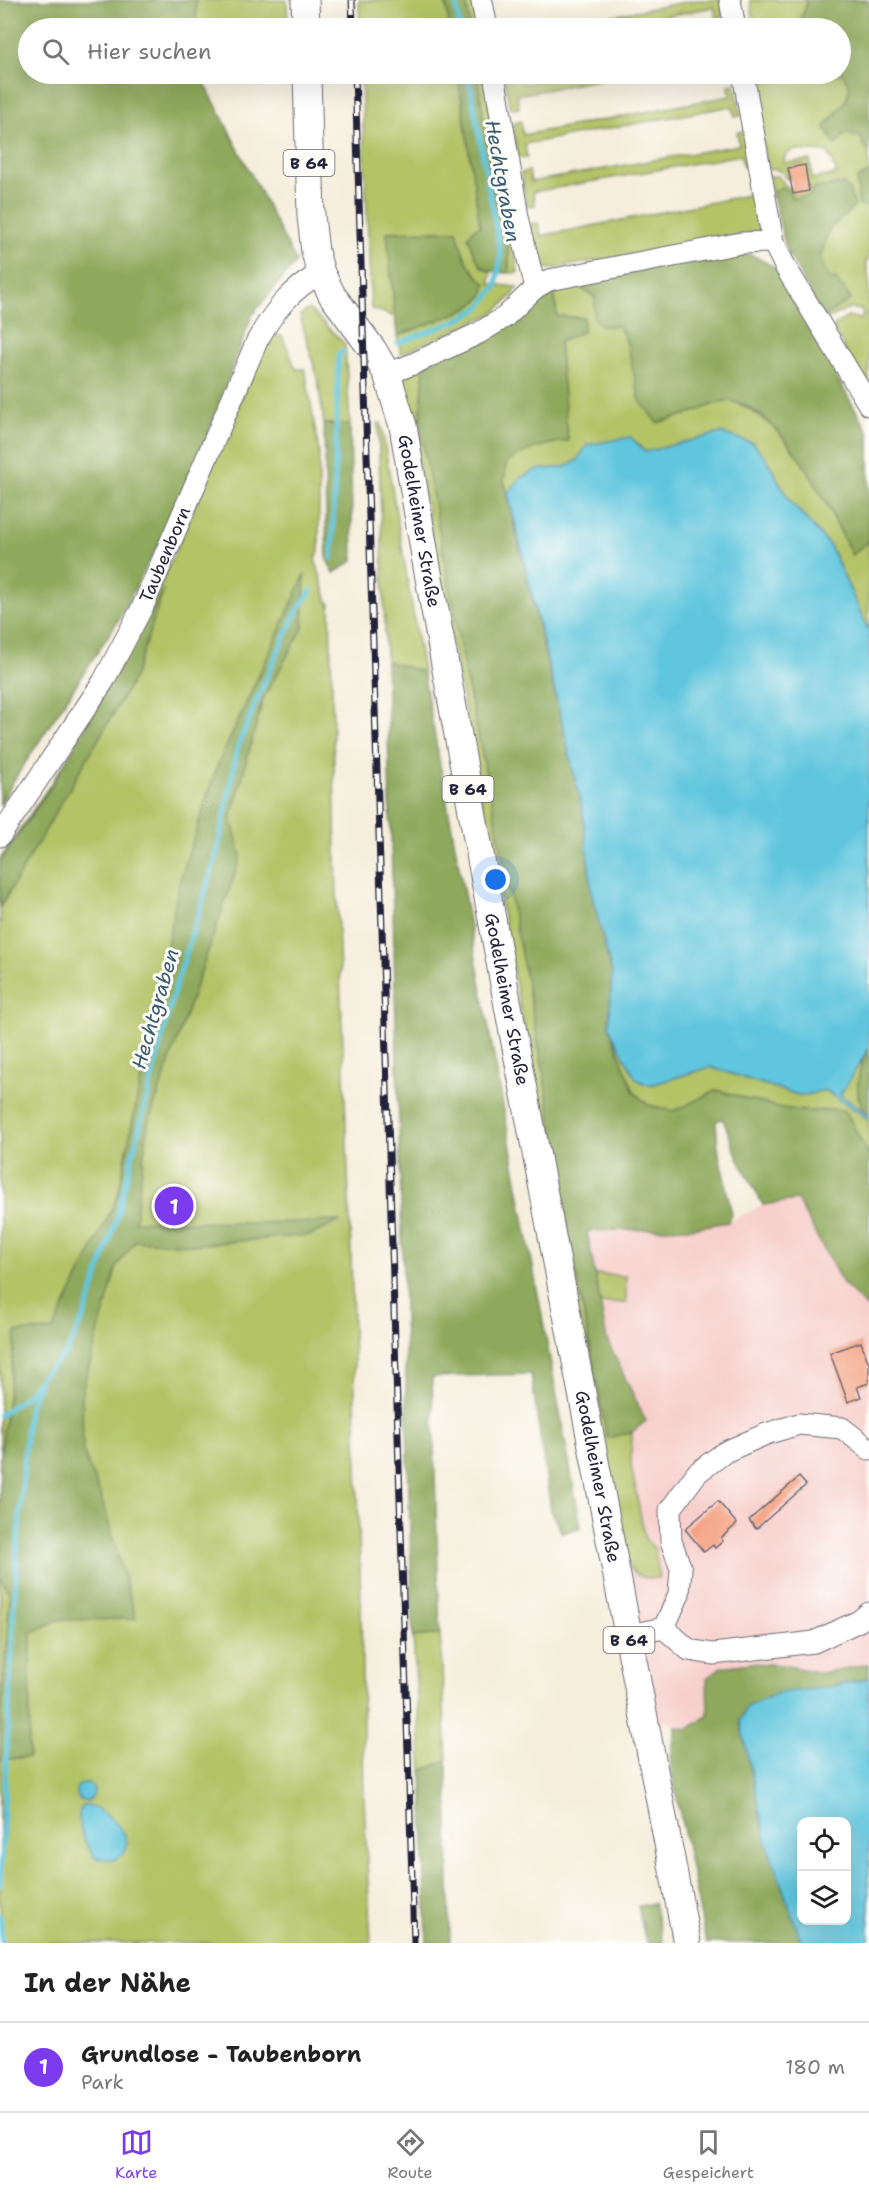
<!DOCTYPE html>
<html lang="de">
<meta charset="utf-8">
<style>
:root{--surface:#fff;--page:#f6f6f6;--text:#222;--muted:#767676;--line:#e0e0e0;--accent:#7c3aed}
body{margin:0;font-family:"Shantell Sans",sans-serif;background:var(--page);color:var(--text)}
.controls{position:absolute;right:18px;bottom:18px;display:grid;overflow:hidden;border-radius:12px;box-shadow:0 6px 24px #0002}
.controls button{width:54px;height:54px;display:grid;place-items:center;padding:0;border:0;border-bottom:2px solid var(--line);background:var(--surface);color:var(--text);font:30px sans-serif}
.you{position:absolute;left:496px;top:880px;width:21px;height:21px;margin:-15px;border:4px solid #fff;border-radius:50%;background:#1a73e8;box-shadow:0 0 0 9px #1a73e833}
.badge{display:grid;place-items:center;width:39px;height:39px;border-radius:50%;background:var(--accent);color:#fff;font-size:20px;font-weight:700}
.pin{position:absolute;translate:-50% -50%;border:3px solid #fff;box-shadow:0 2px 6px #0006}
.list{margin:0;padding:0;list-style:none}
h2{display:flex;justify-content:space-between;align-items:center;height:78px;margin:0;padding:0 24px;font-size:26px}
h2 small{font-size:20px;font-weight:400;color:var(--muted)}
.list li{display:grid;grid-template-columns:39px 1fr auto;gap:18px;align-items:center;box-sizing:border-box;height:90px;padding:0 24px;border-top:2px solid var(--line)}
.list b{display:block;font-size:22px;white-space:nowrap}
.list p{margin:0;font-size:20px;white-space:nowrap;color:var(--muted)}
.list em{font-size:20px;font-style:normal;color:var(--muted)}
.icon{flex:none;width:33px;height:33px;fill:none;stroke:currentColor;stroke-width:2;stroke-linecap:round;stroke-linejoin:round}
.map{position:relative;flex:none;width:869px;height:1943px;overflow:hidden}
.search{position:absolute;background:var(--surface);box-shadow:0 6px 24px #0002;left:18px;right:18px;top:18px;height:66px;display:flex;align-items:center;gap:15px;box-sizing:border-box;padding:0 21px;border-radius:33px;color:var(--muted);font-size:22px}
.sheet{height:168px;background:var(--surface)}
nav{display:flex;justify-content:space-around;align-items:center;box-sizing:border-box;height:84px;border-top:2px solid var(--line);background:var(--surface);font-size:16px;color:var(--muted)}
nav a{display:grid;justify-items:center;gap:3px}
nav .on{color:var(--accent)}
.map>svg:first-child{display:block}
.built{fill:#f7d0cc}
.green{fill:#b3c366;stroke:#6a7250;stroke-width:1.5;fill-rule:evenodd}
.forest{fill:#8ea95b;stroke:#58664b;stroke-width:1.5}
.water{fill:#60c6de;stroke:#41748c;stroke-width:1.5;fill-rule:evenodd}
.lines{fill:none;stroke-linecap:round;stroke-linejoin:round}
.stream{stroke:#60c6de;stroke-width:5}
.building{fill:#f4a282}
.minor-casing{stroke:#6c6973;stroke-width:23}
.major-casing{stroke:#6c6973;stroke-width:29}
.minor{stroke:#fff;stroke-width:21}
.major{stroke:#fff;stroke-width:27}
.rail-casing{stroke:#22223b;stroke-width:7}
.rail{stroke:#fdfcf7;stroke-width:4.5;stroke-dasharray:14;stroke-linecap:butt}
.labels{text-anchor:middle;stroke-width:6;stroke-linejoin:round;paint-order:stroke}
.shield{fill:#fdfcf7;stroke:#646373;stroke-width:1.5}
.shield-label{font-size:16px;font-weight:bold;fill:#22223b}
.street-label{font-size:18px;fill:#22223b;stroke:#fdfcf7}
.water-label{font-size:20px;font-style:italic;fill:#385b74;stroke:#fdfcf7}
</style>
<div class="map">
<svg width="869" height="1943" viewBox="0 0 869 1943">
<rect width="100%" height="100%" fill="#fdfcf7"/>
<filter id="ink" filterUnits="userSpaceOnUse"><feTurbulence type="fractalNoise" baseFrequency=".0167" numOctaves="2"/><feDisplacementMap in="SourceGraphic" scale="12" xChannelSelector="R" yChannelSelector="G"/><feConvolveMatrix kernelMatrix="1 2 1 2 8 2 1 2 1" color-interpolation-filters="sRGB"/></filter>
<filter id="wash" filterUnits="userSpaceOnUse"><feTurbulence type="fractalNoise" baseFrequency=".008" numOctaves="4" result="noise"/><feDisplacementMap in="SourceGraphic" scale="24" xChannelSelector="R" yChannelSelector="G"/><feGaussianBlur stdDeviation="1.35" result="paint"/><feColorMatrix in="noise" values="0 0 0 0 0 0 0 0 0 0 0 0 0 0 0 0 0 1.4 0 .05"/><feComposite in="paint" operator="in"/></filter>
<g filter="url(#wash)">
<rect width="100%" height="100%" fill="#f5eedb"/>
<polygon class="built" points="797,1200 842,1282 869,1310 869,1664 822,1673 782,1665 707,1678 708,1715 688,1729 676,1727 663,1719 657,1733 622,1555 655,1549 645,1539 631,1466 632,1432 646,1423 607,1340 600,1303 626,1302 626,1276 595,1274 587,1231 691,1228 728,1222 763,1205"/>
<g class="green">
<polygon points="196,0 287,0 288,28 196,28"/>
<polygon points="359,0 445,0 450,28 360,28"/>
<polygon points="466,0 474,0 478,28 470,28"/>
<polygon points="696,0 722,0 723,16 716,19 714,7 602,28 545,28"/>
<polygon points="750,0 806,0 806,7 796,28 753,28 754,21"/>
<path d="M841 71 850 87 846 101 825 127 836 144 845 134 861 137 864 146 869 152V173L857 179 859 204 869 208V260L866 261 869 279V391L834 330 835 325 849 316 859 319 864 316 861 310 850 308 829 318H826L829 278 820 258 829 229 854 206 844 184 812 189 811 195 793 199 788 191 772 192 769 176H778L786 186 792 189 793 194 809 190 804 165 788 168 790 179 785 178 783 173 776 169 768 170 749 74H840ZM794 150 828 152 837 174 812 179 810 160 784 163 785 155Z"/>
<path d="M361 74H458L480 226 473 230 481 267 491 272 490 284 518 287 512 296 494 313 401 354 397 336 469 308 486 284C465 265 464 257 457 231L387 232 395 317 371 308Z"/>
<polygon points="477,74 484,74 505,213 512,235 518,273 509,273 509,254 492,180"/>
<polygon points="508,74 519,74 522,84 578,74 630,74 517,95 519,108 512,109 509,105 505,78"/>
<polygon points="735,84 741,116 735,117 732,106 525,144 527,158 521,158 517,155 513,124 521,121 523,135 730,96 729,85"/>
<polygon points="743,131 749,166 743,167 741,155 533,192 535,205 526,206 521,173 529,171 531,182 739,145 737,132"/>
<polygon points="753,181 760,229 757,232 550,269 539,266 530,224 538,223 541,236 748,195 747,182"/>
<path d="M575 279 579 287 595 297 602 326H619L627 343 694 412C703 409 715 402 724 401 734 400 742 405 750 410 802 441 825 503 852 555L869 541V631L830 546 789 500 766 458 659 450 645 452 637 443 577 461 564 467 536 470 520 478 508 493 504 482 506 463C525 449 545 444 568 441L559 342 583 331 584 318 557 316 554 291 545 288Z"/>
<polygon points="309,309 345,344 350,424 324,424 318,381 300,315"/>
<polygon points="268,336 282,336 296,369 305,369 319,452 319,551 315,559 329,605 330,604 337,898 350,1221 361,1603 364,1800 371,1943 0,1943 0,859 70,755 156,596"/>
<path d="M424 366 465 673 493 807 542 1062 569 1235 607 1437 632 1432 631 1466 645 1539 655 1549 660 1578C637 1580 633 1574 622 1555L404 385 403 378Z"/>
<polygon points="381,423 423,672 386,661 378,424"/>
<path d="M609 1027 636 1079 646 1084H654L710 1067 801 1096 825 1090 869 1119V1156L846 1112C835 1106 826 1111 814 1111 780 1111 749 1099 717 1090L674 1111 648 1105 634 1092Z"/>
<polygon points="862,1059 858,1096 865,1111 839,1095"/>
<polygon points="595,1274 626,1276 626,1303 600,1303"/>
<polygon points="440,1634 447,1760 422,1771 413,1637"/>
</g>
<g class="forest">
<polygon points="0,0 196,0 196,28 28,28 28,74 200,74 296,262 252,315 204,444 163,535 119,619 14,780 0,806"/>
<polygon points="445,0 466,0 470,28 450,28"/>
<polygon points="806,0 867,0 869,2 869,152 864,146 861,137 845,134 835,145 825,127 846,101 850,87 841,71 840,28 796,28 806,7"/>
<path d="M458 74H477L493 182 509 254V273C477 272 479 264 468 237L473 230 480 226Z"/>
<polygon points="869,173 869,208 859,205 857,179"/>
<polygon points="844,184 849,190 855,206 829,229 820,258 829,278 835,278 851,299 823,317 786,249 772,192 782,187 788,191 793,199 811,195 812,189"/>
<path d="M457 231C464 257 465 265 486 284L483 296 469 308 397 336 387 232Z"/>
<path d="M729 253 752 255 780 270 837 364 836 376 869 433V541L852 555C831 511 782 404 727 401 717 401 706 408 696 411 684 416 670 419 657 423L640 401 627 343 619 326H602L594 318 595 297 579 287 575 279Z"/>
<path d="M545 288 554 291 557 316 584 318 583 331 559 342 568 441C545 444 525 449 506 463L504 482 583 812 592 895 612 973 609 1027 634 1092 648 1105 674 1111 717 1090C749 1099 780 1111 814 1111 825 1111 835 1106 846 1112L869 1156V1310L842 1282 797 1200 763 1205 738 1158 723 1119 716 1121 718 1149 732 1215 728 1222 691 1228 587 1231 607 1340 646 1421 632 1432 607 1438 569 1235 542 1062 493 807 465 673 420 427 424 366Z"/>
<polygon points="324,424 350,424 353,561 334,573 327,560"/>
<polygon points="305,574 303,628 263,699 231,819 241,856 148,1124 135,1221 253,1223 340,1221 311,1235 194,1245 135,1241 117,1266 82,1391 83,1451 101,1496 136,1619 58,1620 31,1633 29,1757 0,1760 0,1727 10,1594 0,1577 0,1461 16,1332 53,1330 118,1196 179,884 216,769"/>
<polygon points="164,589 134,678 0,908 0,862 55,780"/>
<polygon points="386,661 423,672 581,1527 562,1533 551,1510 531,1374 432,1377 440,1634 413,1637"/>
<path d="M869 1048V1115C851 1099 858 1066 869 1048Z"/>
<polygon points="752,1663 782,1665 822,1673 869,1664 869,1678 760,1702 747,1707 740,1721 767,1844 802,1943 706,1943 670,1763 676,1727 688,1729 708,1715 707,1678 721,1667"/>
<polygon points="447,1760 450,1943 427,1943 422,1771"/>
<polygon points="654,1903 663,1943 646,1943 638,1906"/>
</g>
<g class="water">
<polygon points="721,433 753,443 766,458 789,500 830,546 869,631 869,1048 840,1095 869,1115 869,1119 825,1090 801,1096 710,1067 654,1084 646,1084 636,1079 609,1027 612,973 592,895 583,812 508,493 520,478 536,470 564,467 577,461 587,445 631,437 645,452"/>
<path d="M869 1678V1943H802L767 1844 740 1721 747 1707 778 1693 830 1687ZM802 1822H846V1920H802Z"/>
<circle cx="85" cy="1792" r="9"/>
<path d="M84 1805C98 1805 125 1827 127 1842 127 1845 126 1849 125 1852L114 1860 95 1858C87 1848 71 1815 84 1805Z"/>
</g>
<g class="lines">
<g class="stream">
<polyline points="455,0 460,28"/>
<polyline points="398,343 456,321 478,309 496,287 501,255 468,74"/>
<polyline points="332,558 339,353 343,352"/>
<polyline points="0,1415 26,1396 41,1377 67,1352 85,1314 116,1221 172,998 217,854 238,746 269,671 297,611 311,591"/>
<polyline points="0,1885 17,1549 28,1410 39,1384"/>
<polyline points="0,1915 2,1943"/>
</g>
</g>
<g id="blocks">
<g class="building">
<polygon points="805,165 809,191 793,194 788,168"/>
<polygon points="861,1342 869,1364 869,1383 857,1387 861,1397 848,1402 830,1353"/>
<polygon points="799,1477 806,1485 756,1529 749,1520"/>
<polygon points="718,1501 737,1524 721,1538 723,1541 715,1548 713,1545 704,1552 685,1529"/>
</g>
</g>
</g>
<g filter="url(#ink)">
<use href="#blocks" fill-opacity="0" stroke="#6c6973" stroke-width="1.5"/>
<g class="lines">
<g class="minor-casing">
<g id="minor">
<polyline points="730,0 735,28"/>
<polyline points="482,2 487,28"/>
<polyline points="494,74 518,217 535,288"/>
<polyline points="743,74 773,242 786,268 869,405"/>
<polyline points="387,374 413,364 479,333 505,317 535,288 549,280 741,243 773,242"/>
<path id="s1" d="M0 836 103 682 143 606 257 341C273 312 291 289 321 273"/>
<polyline points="664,1628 679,1594 681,1569 671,1541 670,1510 697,1473 725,1452 766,1434 799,1424 842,1428 869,1449"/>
<polyline points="664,1628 689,1650 713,1654 814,1642 859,1621 869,1613"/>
<polyline points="628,1635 664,1628"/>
</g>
</g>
<g class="major-casing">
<g id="major">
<polyline points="305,0 306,28"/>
<path id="s2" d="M307 74 311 216 315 252 321 273 332 295 373 350 387 374 403 426 427 567 509 1011 687 1943"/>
</g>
</g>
<use href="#minor" class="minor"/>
<use href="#major" class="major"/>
<g class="rail-casing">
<g id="rail">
<polyline points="352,0 353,28"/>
<polyline points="355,74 414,1943"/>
</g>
</g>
<use href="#rail" class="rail"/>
</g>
</g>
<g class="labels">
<g class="shield">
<rect x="283.5" y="150" width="51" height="26" rx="4.5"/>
<rect x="442.5" y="776" width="51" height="26" rx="4.5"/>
<rect x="603.5" y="1627" width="51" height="26" rx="4.5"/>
</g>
<g class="shield-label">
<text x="309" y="169">B 64</text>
<text x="468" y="795">B 64</text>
<text x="629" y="1646">B 64</text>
</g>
<g class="street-label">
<text dy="6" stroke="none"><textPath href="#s2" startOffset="472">Godelheimer Straße</textPath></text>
<text dy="6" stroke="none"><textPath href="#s1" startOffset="327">Taubenborn</textPath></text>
<text dy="6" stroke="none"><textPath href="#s2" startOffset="958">Godelheimer Straße</textPath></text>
<text dy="6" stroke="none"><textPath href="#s2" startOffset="1444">Godelheimer Straße</textPath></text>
</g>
<g class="water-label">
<text transform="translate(503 181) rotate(80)" y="7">Hechtgraben</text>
<text transform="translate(155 1009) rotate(-74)" y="7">Hechtgraben</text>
</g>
</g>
</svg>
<div class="controls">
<button><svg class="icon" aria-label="locate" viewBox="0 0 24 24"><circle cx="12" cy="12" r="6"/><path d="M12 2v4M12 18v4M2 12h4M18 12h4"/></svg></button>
<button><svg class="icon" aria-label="layers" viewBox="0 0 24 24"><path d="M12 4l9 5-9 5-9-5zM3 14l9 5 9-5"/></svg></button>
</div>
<div class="you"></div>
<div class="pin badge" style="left:174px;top:1206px">1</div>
<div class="search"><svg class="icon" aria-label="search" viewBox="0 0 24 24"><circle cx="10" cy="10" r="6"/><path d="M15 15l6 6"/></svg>Hier suchen</div>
</div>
<section class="sheet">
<h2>In der Nähe<small></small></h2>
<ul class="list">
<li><span class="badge">1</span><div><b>Grundlose - Taubenborn</b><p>Park</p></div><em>180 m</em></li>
</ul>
</section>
<nav>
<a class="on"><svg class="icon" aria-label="map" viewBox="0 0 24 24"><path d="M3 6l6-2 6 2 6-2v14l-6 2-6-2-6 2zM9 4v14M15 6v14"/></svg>Karte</a>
<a><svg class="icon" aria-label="directions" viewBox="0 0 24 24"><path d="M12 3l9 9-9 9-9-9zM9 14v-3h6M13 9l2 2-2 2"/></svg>Route</a>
<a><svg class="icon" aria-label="saved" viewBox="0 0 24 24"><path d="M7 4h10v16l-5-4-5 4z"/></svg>Gespeichert</a>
</nav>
